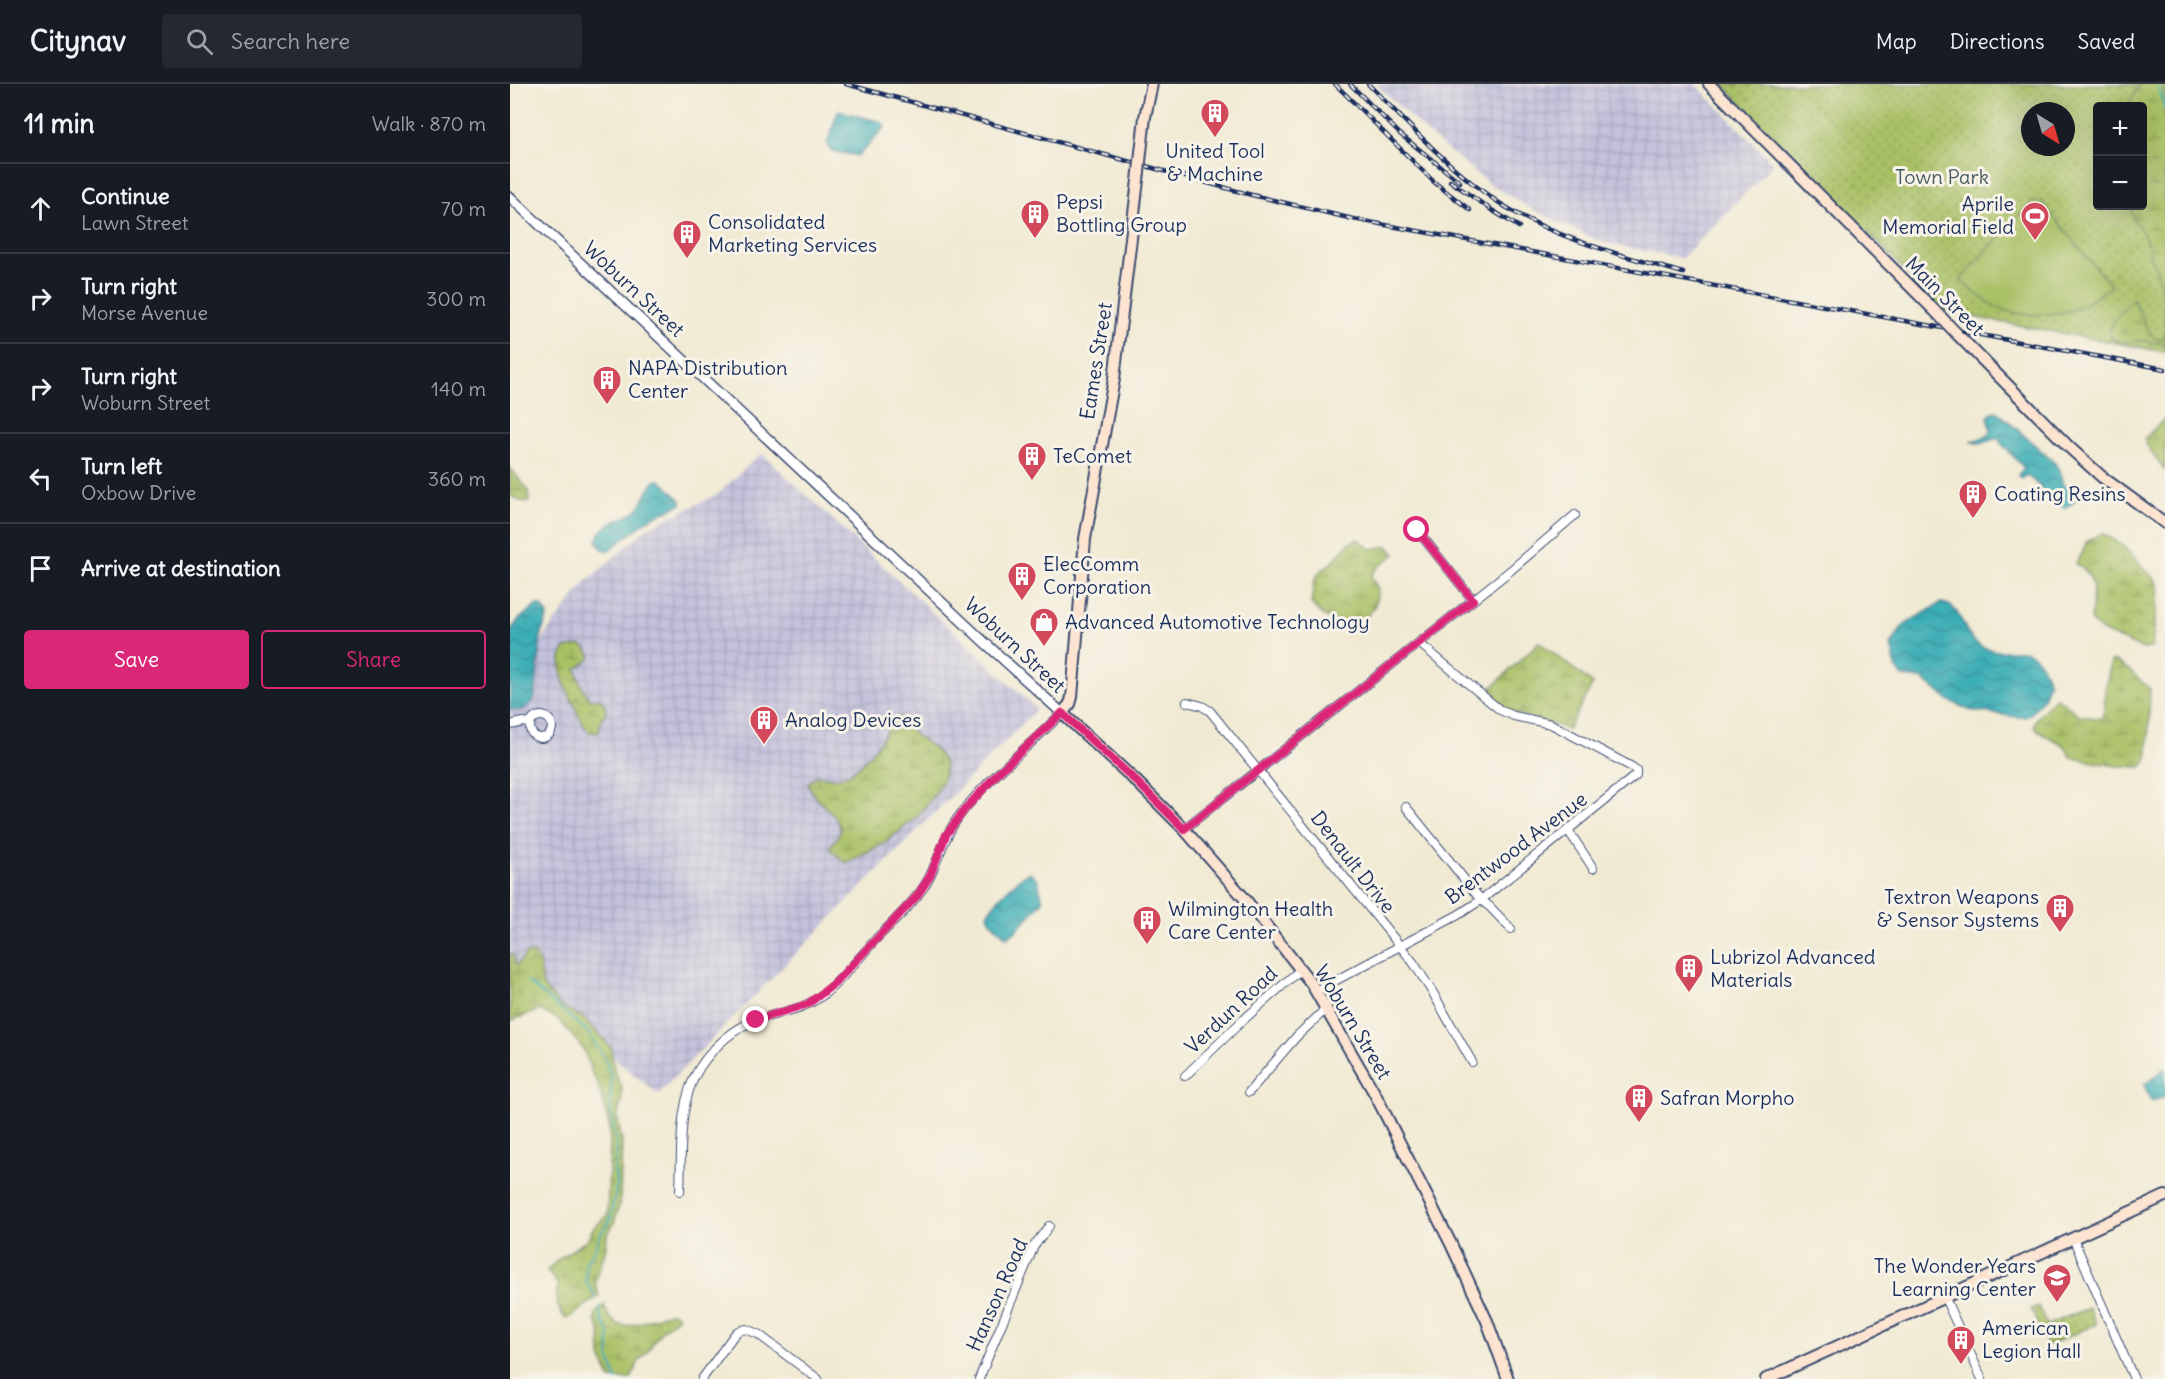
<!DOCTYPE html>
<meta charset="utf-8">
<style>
:root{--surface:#171b24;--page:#242831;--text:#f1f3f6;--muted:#9ea1a6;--line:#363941;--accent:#db2777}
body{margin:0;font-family:Delius,sans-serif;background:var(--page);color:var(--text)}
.controls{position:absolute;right:18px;top:18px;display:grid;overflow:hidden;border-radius:6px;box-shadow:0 6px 24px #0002}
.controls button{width:54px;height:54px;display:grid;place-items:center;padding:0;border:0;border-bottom:2px solid var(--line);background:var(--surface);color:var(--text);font:30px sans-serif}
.compass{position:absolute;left:1511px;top:18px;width:54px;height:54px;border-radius:50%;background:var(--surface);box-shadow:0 6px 24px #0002;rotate:143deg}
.stop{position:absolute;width:18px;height:18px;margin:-14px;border:4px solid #db2777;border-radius:50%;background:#fff}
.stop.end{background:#db2777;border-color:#fff;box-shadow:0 2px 6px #0008}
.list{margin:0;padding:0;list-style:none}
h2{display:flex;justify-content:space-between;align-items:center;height:78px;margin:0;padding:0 24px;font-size:26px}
h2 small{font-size:20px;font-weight:400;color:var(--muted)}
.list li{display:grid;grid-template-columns:39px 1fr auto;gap:18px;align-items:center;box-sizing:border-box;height:90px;padding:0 24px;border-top:2px solid var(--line)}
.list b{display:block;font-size:22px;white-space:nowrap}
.list p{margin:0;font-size:20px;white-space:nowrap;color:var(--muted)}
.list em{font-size:20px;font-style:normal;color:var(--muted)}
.actions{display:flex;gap:12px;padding:18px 24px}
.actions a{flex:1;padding:14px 0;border:2px solid var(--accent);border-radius:6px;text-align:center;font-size:21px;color:var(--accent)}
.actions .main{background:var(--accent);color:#fff}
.icon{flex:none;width:33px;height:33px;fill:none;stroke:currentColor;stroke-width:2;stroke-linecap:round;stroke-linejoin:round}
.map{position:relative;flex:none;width:1655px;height:1295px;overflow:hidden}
header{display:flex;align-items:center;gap:36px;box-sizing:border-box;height:84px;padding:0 30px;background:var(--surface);border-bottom:2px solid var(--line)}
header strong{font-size:28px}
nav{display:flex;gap:33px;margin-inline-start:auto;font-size:21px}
.search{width:420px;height:54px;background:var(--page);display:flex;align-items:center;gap:15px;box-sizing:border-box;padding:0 21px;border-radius:6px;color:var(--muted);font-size:22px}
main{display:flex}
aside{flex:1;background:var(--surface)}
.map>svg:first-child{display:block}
.industrial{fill:url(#industrial-grid)}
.grass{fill:url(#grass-dots);stroke:#627862;stroke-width:1.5;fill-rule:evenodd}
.wetland{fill:url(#wetland-marsh);stroke:#627862;stroke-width:1.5}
.garden{fill:#a9c065;stroke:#627862;stroke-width:1.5}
.water{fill:url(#water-waves);stroke:#2b6e8a;stroke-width:1.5}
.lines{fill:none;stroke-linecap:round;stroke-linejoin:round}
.stream{stroke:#3badb5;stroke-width:2}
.minor-casing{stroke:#3b4b70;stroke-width:10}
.tertiary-casing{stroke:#3b4b70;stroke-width:12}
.secondary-casing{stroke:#3b4b70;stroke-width:14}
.minor{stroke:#fff;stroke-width:8}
.tertiary{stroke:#fff;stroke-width:9}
.secondary{stroke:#fde4d1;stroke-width:10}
.rail-casing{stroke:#1b2f5e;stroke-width:4.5}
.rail{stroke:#f7f3e8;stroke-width:2;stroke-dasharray:7;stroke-linecap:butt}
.secondary-bridge-casing{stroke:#3b4b70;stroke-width:14;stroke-linecap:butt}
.secondary-bridge{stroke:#fde4d1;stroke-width:10}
.route{stroke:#db2777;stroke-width:8}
.labels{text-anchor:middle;stroke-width:6;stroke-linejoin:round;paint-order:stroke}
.poi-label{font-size:20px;fill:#1b2f5e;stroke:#f7f3e8;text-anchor:start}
.park-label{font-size:20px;fill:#465a60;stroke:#f7f3e8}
.street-label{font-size:20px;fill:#1b2f5e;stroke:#f7f3e8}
</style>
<header>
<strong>Citynav</strong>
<div class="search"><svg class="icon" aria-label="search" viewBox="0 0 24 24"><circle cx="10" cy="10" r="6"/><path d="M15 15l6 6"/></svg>Search here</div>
<nav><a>Map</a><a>Directions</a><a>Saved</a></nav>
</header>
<main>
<aside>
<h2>11 min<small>Walk · 870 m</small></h2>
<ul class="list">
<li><svg class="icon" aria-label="ahead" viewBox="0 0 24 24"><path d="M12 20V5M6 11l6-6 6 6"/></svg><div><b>Continue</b><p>Lawn Street</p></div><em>70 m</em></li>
<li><svg class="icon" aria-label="right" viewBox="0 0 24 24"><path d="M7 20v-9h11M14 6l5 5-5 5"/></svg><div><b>Turn right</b><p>Morse Avenue</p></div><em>300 m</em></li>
<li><svg class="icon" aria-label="right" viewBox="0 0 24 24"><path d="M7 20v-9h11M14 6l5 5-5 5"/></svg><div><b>Turn right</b><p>Woburn Street</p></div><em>140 m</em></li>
<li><svg class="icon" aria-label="left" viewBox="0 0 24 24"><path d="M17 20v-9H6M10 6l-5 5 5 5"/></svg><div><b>Turn left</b><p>Oxbow Drive</p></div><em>360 m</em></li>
<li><svg class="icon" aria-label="arrive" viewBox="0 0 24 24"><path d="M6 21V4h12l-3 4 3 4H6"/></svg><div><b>Arrive at destination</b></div></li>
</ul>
<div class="actions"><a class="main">Save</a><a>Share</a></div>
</aside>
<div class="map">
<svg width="1655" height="1295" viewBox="0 0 1655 1295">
<defs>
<pattern id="industrial-grid" width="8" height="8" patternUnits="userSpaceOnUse" patternTransform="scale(1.5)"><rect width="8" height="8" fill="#c3c1db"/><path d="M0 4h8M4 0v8" fill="none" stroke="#a7a6be"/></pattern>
<pattern id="grass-dots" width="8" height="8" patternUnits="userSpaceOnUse" patternTransform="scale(1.5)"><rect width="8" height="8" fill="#a9c065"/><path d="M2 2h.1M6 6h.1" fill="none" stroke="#899c56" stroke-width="1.8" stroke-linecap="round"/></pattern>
<pattern id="wetland-marsh" width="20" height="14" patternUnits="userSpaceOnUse" patternTransform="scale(1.5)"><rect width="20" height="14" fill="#a9c065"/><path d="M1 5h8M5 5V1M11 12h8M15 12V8" fill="none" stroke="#899c56"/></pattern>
<pattern id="water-waves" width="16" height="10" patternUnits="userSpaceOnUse" patternTransform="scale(1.5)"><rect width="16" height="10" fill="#3badb5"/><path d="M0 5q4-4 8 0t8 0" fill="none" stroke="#318d96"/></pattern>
</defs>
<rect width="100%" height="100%" fill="#f7f3e8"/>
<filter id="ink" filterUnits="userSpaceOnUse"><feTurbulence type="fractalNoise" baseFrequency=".0167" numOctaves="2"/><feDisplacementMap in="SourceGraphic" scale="12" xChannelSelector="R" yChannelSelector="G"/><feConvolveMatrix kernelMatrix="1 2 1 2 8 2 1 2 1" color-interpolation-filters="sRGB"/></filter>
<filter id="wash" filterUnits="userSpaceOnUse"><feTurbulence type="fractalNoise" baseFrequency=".008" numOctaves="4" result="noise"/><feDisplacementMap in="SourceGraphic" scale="24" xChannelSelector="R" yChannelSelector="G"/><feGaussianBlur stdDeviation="1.35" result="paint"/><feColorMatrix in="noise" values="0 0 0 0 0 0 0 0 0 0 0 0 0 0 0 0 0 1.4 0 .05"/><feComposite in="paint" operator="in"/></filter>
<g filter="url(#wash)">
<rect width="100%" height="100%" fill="#f1ead3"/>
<g class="industrial">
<polygon points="866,0 1185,0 1264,80 1172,174 1093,159 1025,127 977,98 915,47"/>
<polygon points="251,369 527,625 148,1010 0,890 0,596 75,499 136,445 208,410"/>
</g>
<g class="grass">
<path d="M1212 0H1655V268L1435 228ZM1588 22H1632V122H1588ZM1520 27H1556V63H1520Z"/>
<polygon points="1528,1222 1537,1241 1579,1224 1586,1240 1537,1262 1521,1225"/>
</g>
<g class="wetland">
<polygon points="1629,0 1655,0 1655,218 1646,185 1640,173 1639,164 1634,151 1624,135 1620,122 1632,122 1632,22 1618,22"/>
<path d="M1623 215 1641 252 1650 256 1655 251V261C1648 260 1642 258 1636 257 1628 256 1619 259 1611 258 1584 253 1614 224 1623 215Z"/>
<polygon points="1655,334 1655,386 1638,363 1634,355"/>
<polygon points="0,384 18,406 19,418 10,417 0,411"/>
<path d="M1592 449 1612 461 1647 498 1649 505 1642 563 1636 565 1630 564 1594 548 1581 538C1581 517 1590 491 1567 481L1566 478 1573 468 1576 458Z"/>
<path d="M848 455 861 465 878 462 885 470 867 484 861 492 868 505 865 523 850 540C829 539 813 537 801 519L804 498 809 489 823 477 838 460Z"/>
<polygon points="1029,558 1083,600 1058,645 1004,629 975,610"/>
<path d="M71 561 76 564 81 572 79 576 66 585 71 601 79 615 90 614 95 620 96 628 91 635 89 647 87 649 79 648C72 641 69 632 65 623 57 606 43 582 55 564Z"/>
<polygon points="1605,577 1619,586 1640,605 1638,668 1636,678 1631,683 1606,682 1562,674 1554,661 1531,649 1524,642 1526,635 1546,613 1569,631 1591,635 1595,625 1594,611 1601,578"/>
<path d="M388 633 397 638 404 650 425 665 435 679 434 694 430 703 407 733 376 758 336 779 321 766 320 763 330 749C333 730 303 720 298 699L306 692C312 692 318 694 325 694 344 694 365 666 374 651 378 643 380 636 388 633Z"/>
<path d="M0 869 4 872 5 879 7 881 16 870 24 869 29 878 33 900 36 906 52 923 74 934 101 963 104 986 112 1004 111 1018 107 1033 112 1057 110 1118 104 1139 97 1152 95 1168 85 1198 89 1212 59 1234H55C46 1222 45 1215 48 1201L37 1186 51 1173 77 1156 83 1144 97 1132 100 1061 99 1040 89 1003 81 987 74 966 48 935 29 926 0 937Z"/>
<path d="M94 1221C108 1266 149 1222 167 1230V1234L152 1246 137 1268 129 1277 121 1295H100L91 1273 90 1246 85 1236 86 1229Z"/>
</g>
<path class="garden" d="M1522 118H1532L1601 202C1590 210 1578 219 1565 225 1557 228 1547 229 1538 230 1498 234 1478 222 1450 196Z"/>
<g class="water">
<polygon points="330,27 371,38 375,43 348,72 321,67 317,61 327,29"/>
<path d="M1487 327 1545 379 1549 386 1553 401 1568 406 1569 411 1563 419 1555 424 1552 423C1540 412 1528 402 1517 391L1512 395 1508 391 1514 384 1490 358V354L1471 359 1461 358 1479 351 1481 347 1478 333 1483 328Z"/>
<path d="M146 396H150L171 416V420L141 434 99 466C94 467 89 463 87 457 92 436 114 438 127 425 136 416 137 403 146 396Z"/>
<path d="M1431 519C1452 519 1452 551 1469 561 1503 580 1520 545 1539 598L1533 615 1522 629 1516 633H1507L1459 626 1440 617 1412 595 1393 593 1386 585 1381 561 1392 543 1397 539Z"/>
<polygon points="27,521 32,522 38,531 31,550 25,612 23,617 13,626 0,626 0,547 9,535"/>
<path d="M520 788 528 796 533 817 504 849 499 853H496L479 836 477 830C484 818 507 794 520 788Z"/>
<polygon points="1655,984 1655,1013 1641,1017 1634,1001"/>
</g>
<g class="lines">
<g class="stream">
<polyline points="1648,0 1655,26"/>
<polyline points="18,898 78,948 93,971 101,990 101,1028 107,1067 104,1085 107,1100 100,1136 91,1149 85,1165 76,1178 76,1197 84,1210 85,1215"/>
<polyline points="89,1224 93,1239 99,1248 99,1272 106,1295"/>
</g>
</g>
</g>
<g filter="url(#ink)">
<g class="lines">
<g class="minor-casing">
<g id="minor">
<polyline points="907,446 963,516"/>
<polyline points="677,618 692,622 700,627 903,878 923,909 962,978"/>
<circle cx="31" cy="643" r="11"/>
<polyline points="0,641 14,638 20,640"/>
<polyline points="896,723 971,816 980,823 1001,845"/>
<polyline points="674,745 1001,486 1065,431"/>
<polyline points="1058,746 1083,784"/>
<polyline points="806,907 948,831 971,816 1126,691 1126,686 1122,683 1041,640 1004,632 990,626 909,559"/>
<polyline points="675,992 731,938 791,885"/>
<polyline points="739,1008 787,952 817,924"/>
<path d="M170 1107C172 1068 167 1018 190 983 204 962 225 943 249 935 272 928 293 926 313 911 333 895 349 874 366 855 383 838 402 821 415 801 428 780 432 756 447 735 476 695 517 665 552 629"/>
<polyline points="1563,1154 1624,1295"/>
<polyline points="1434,1212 1472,1295"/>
<polyline points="192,1295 224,1251 228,1247 236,1245 248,1250 308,1295"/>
<polyline points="469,1295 524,1162 539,1142"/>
</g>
</g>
<g class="tertiary-casing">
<polyline id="tertiary" points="0,113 472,556 552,629"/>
</g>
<g class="secondary-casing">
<g id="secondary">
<polyline points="1199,0 1428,230"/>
<polyline points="631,68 635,33 642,0"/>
<polyline points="629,88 604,295 575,455 562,613 560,620 552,629 627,698 674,745 735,815 801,899 865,1010 941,1160 977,1237 998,1295"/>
<polyline points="1447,250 1560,364 1592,393 1655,439"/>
<polyline points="1256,1295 1655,1112"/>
</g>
</g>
<use href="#minor" class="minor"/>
<use href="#tertiary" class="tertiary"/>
<use href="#secondary" class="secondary"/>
<g class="rail-casing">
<g id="rail">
<polyline points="336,0 738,110 843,135 1655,285"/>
<polyline points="825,0 924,98 960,126"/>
<polyline points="840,0 890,50 950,98"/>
<path d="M858 0C898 40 946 92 994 122 1049 156 1112 171 1173 189"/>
<polyline points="940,97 980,125 1009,143"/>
</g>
</g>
<use href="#rail" class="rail"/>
<g class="secondary-bridge-casing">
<g id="secondary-bridge">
<polyline points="629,88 631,68"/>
<polyline points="1428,230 1447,250"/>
</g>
</g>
<use href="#secondary-bridge" class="secondary-bridge"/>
</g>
</g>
<g class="lines" filter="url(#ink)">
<polyline class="route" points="246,936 298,920 325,899 407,812 420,792 436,751 455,725 491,686 552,629 627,698 674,745 963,516 907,446"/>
</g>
<defs>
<g id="building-pin" transform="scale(1.5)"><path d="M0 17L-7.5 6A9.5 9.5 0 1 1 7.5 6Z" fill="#d1495b" stroke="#f7f3e8"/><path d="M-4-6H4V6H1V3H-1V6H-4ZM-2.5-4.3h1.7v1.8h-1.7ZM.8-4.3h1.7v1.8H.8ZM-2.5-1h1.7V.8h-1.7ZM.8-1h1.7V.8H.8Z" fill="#fff"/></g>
<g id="stadium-pin" transform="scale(1.5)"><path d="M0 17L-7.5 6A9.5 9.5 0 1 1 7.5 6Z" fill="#d1495b" stroke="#f7f3e8"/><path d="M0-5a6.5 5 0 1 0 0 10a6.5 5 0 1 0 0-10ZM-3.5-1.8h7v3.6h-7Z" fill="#fff"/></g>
<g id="shop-pin" transform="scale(1.5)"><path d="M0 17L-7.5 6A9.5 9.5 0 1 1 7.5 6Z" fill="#d1495b" stroke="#f7f3e8"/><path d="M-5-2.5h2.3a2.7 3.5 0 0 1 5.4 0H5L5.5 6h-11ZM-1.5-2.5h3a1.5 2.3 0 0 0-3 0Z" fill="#fff"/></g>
<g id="school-pin" transform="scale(1.5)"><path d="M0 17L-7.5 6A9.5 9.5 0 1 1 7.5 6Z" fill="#d1495b" stroke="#f7f3e8"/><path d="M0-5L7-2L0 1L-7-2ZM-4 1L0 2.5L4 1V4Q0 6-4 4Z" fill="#fff"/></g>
</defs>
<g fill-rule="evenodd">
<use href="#building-pin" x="705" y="29"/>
<use href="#building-pin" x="525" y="130"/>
<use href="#stadium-pin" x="1525" y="132"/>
<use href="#building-pin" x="177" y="150"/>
<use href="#building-pin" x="97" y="296"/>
<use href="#building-pin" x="522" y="372"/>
<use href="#building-pin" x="1463" y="410"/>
<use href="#building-pin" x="512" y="492"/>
<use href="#shop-pin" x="534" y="538"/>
<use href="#building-pin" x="254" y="636"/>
<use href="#building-pin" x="1550" y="824"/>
<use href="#building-pin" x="637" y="836"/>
<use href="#building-pin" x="1179" y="884"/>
<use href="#building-pin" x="1129" y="1014"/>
<use href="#school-pin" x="1547" y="1194"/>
<use href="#building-pin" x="1451" y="1256"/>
</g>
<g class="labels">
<g class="poi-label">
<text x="705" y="74" text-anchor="middle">United Tool<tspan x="705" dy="23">&amp; Machine</tspan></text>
<text x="546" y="125">Pepsi<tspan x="546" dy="23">Bottling Group</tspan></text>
<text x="1504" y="127" text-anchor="end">Aprile<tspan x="1504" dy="23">Memorial Field</tspan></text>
<text x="198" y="145">Consolidated<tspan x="198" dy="23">Marketing Services</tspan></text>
<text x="118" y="291">NAPA Distribution<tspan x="118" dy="23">Center</tspan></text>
<text x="543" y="379">TeComet</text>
<text x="1484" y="417">Coating Resins</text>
<text x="533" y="487">ElecComm<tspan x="533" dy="23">Corporation</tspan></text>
<text x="555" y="545">Advanced Automotive Technology</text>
<text x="275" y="643">Analog Devices</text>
<text x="1529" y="820" text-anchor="end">Textron Weapons<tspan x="1529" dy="23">&amp; Sensor Systems</tspan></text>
<text x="658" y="832">Wilmington Health<tspan x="658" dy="23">Care Center</tspan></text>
<text x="1200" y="880">Lubrizol Advanced<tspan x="1200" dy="23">Materials</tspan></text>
<text x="1150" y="1021">Safran Morpho</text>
<text x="1526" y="1189" text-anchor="end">The Wonder Years<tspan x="1526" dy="23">Learning Center</tspan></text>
<text x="1472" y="1251">American<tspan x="1472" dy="23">Legion Hall</tspan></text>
</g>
<g class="park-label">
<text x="1432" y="100">Town Park</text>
</g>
<g class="street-label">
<text transform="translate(124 205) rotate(43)" y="7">Woburn Street</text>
<text transform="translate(1435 212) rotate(45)" y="7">Main Street</text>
<text transform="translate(586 277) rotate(-81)" y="7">Eames Street</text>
<text transform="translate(505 561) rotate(43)" y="7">Woburn Street</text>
<text transform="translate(1006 764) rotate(-37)" y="7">Brentwood Avenue</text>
<text transform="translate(843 778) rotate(52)" y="7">Denault Drive</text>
<text transform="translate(721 926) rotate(-43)" y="7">Verdun Road</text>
<text transform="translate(843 938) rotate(59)" y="7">Woburn Street</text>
<text transform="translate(487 1211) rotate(-66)" y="7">Hanson Road</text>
</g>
</g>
</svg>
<div class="controls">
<button>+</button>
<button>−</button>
</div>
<svg class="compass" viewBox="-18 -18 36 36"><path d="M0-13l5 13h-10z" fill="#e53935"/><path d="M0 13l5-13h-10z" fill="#9ea1a6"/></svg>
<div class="stop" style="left:907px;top:446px"></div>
<div class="stop end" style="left:246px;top:936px"></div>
</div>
</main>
